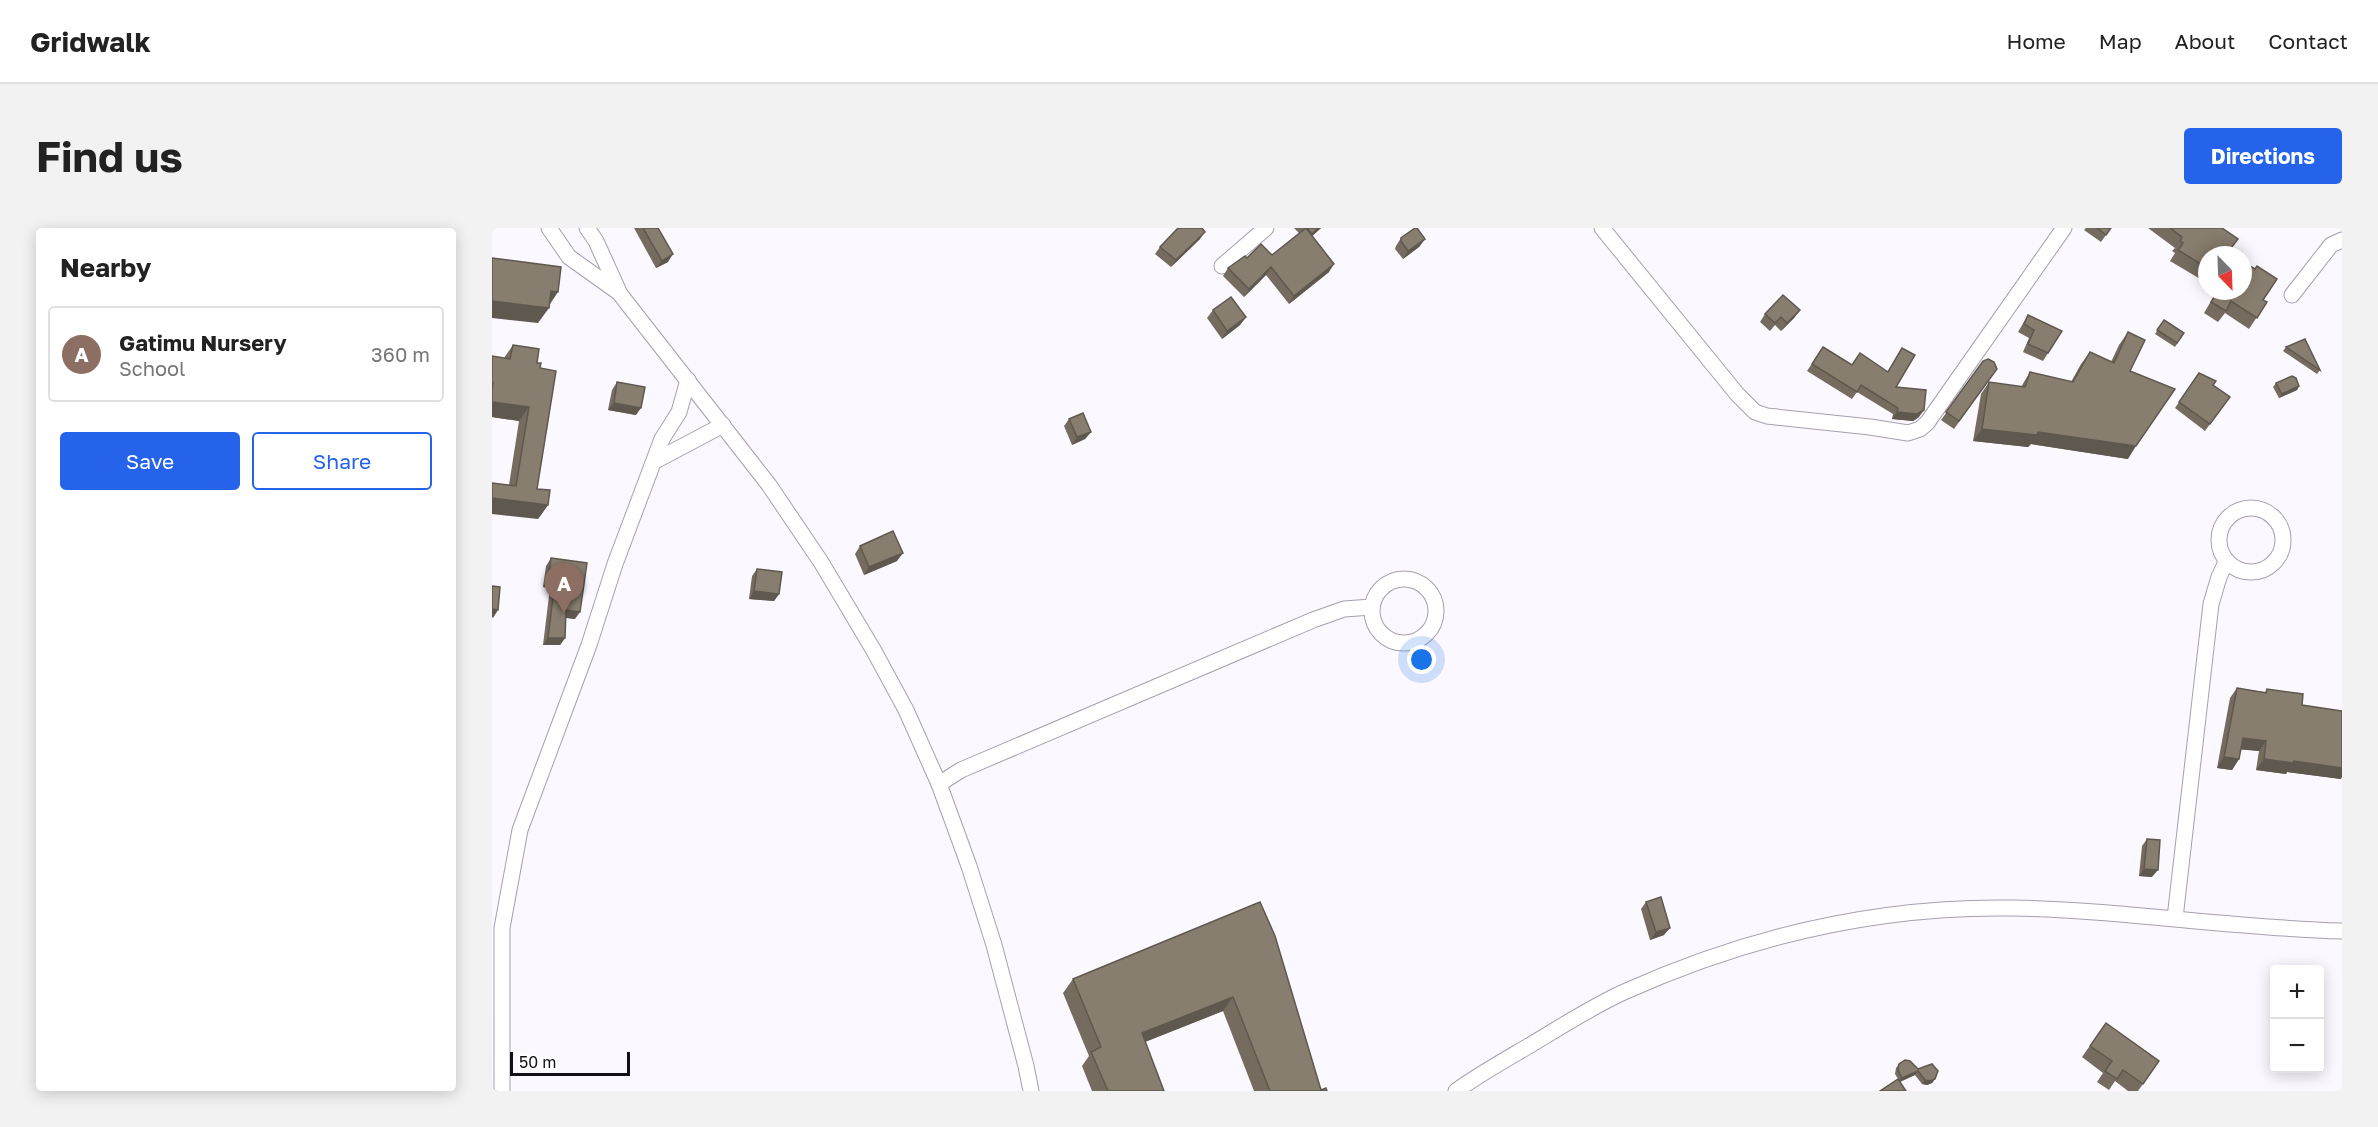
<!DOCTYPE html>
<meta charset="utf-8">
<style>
:root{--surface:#fff;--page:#f2f2f2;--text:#222;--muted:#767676;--line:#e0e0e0;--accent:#2563eb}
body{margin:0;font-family:"Golos Text",sans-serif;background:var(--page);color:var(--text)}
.controls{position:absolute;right:18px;bottom:18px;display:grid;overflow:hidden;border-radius:6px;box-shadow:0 3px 15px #0003}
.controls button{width:54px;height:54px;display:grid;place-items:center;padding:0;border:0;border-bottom:2px solid var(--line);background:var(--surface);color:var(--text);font:30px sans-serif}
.compass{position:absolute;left:1706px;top:18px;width:54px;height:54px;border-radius:50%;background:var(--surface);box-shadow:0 3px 15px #0003;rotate:157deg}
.scale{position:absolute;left:18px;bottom:15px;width:120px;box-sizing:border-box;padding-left:6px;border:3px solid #120f15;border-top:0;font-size:16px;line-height:21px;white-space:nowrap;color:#120f15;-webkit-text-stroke:4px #fff;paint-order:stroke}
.you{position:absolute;left:930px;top:432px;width:21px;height:21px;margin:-15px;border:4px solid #fff;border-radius:50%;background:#1a73e8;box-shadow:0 0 0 9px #1a73e833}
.badge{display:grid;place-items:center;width:39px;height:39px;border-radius:50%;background:var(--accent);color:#fff;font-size:20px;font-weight:700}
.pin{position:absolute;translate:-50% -50px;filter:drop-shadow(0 2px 3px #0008)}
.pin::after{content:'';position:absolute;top:32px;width:21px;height:18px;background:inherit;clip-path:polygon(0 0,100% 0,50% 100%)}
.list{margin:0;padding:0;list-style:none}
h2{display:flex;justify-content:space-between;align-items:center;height:78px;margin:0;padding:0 24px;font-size:26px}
h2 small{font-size:20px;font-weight:400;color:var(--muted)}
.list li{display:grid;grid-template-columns:39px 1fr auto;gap:18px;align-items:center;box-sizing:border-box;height:96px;margin:0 12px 12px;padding:0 12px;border:2px solid var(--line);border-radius:6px}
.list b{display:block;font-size:22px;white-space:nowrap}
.list p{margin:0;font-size:20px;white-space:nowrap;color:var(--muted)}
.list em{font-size:20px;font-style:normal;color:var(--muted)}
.actions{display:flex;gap:12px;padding:18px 24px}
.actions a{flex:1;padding:14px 0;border:2px solid var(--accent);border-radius:6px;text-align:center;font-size:21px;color:var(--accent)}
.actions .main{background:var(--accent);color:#fff}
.map{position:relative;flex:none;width:1850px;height:863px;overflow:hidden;border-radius:6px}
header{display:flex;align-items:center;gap:36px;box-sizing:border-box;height:84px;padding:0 30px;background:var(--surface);border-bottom:2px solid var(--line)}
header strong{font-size:28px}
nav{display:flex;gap:33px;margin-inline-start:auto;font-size:21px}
.intro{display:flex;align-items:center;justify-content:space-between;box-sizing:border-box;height:144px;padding:0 36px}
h1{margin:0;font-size:42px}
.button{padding:15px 27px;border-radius:6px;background:var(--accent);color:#fff;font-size:21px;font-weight:700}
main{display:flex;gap:36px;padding:0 36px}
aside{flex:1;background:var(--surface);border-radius:6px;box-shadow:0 3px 15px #0003}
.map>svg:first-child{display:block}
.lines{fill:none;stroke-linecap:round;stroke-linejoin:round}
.street-casing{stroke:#a79faf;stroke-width:17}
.street{stroke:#fff;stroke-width:15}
.wall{fill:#756c5f}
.shaded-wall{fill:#5f584e}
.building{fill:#887e6f;stroke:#5f584e;stroke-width:1.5}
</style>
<header>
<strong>Gridwalk</strong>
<nav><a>Home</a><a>Map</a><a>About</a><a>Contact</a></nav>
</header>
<div class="intro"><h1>Find us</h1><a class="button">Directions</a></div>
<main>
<aside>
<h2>Nearby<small></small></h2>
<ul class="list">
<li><span class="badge" style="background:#8d6e63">A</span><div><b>Gatimu Nursery</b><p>School</p></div><em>360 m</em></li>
</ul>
<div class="actions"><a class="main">Save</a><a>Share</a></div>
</aside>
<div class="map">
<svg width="1850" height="863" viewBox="0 0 1850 863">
<rect width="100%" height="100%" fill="#fbf8ff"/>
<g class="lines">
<g class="street-casing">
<g id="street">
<polyline points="57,0 77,29 126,64"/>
<polyline points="95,0 104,13 128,66 277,257 329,334 382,423 414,482 447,556 477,638 502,717 534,838 539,863"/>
<polyline points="1110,0 1245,166 1263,184 1275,188 1378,199 1416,205 1428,201 1435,195 1572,0"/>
<polyline points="730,38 774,0"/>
<polyline points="1800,67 1839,17 1850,12"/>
<polyline points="163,233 231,197"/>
<circle cx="1759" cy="312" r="32"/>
<circle cx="912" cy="383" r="32"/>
<polyline points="447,556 469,542 821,392 852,381 880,379"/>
<polyline points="1683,690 1719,376 1727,349 1734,334"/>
<polyline points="10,863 10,700 28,602 97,417 123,336 170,211 187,184 196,152"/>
<path d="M964 863C986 847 1011 833 1035 819 1067 800 1099 779 1132 764 1254 709 1386 678 1520 680 1631 682 1740 700 1850 703"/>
</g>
</g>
<use href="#street" class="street"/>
</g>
<g class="wall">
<polygon points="142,0 166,0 176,34 164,40"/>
<polygon points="802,0 829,0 820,8 837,44 797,76 774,47 752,69 731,48 736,40 755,30 780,27 807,5"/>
<polygon points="1594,0 1619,0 1609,14 1592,2"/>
<polygon points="1656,0 1730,0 1736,24 1715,27 1715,55 1678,33 1683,25 1680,23 1683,20"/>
<polygon points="909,10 933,11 927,19 911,31 903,21 904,18"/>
<polygon points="708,11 679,39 663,26 668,19"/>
<polygon points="1725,63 1751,63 1775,74 1757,101 1733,85 1726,94 1712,85"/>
<polygon points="721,82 754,89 748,97 730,111 715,90"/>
<polygon points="1308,82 1302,90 1289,103 1283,97 1278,103 1268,94 1273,86"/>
<polygon points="1536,87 1556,125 1551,133 1531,124 1537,110 1526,104"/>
<polygon points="1672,92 1692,105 1683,119 1663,106"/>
<polygon points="1636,104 1638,143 1636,231 1539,216 1536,219 1481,213 1489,166 1497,154 1529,159 1538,144 1579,154 1589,136 1598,124 1619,134 1627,117"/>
<polygon points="21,117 45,135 48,140 45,261 56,277 46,291 17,257 27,193 0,189 0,128 12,130"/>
<polygon points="1331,119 1360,137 1396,144 1410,120 1404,159 1427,189 1421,193 1400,191 1401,186 1365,164 1360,171 1315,143"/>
<polygon points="1794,119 1828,142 1825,146 1791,123"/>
<polygon points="1491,133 1505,141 1462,201 1449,192"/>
<polygon points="1707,145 1721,157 1738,169 1713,203 1683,180"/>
<polygon points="125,154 144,187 116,182 120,162"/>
<polygon points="1784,155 1807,158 1805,162 1787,170 1781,159"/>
<polygon points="577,191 599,204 593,211 580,217 572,198"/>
<polygon points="368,318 405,333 372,347 363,326"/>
<polygon points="59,330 83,391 74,390 73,410 68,417 51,417 58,360 51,359 54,338"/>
<polygon points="265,341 287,366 282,373 257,371 260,348"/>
<polygon points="1745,460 1773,464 1775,461 1810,477 1849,551 1795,544 1794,546 1764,542 1767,523 1749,521 1747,531 1740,542 1725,540 1738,470"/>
<polygon points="1655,611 1660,649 1647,648 1650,618"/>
<polygon points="768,674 829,862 835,863 762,863 731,783 653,814 672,863 600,863 590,838 597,828 571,765 581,751"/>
<polygon points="1154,674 1172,707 1158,712 1149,681"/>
<polygon points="1614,795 1667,833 1646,863 1636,863 1623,853 1617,862 1605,854 1611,845 1590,829"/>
<polygon points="1407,836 1426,841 1443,851 1440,855 1435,857 1430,856 1423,847 1408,854 1403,846 1404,840"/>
</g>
<g class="shaded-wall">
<polygon points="826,0 829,0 815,13 820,6"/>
<polygon points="713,4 708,11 679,39 684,32"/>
<polygon points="933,11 927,19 911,31 916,23"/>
<polygon points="181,26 176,34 164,40 170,33"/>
<polygon points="842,36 837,44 797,76 802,68"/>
<polygon points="779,39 774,47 752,69 757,61"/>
<polygon points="59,63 66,64 56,79"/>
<polygon points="0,73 57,80 46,95 0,90"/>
<polygon points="1308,82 1302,90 1289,103 1295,95"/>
<polygon points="754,89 748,97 730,111 735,103"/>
<polygon points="1807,158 1805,162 1787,170 1790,166"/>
<polygon points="0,174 37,179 27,193 0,189"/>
<polygon points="122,175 149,180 144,187 116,182"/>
<polygon points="1432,182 1427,189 1421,193 1400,191 1405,184"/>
<polygon points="1490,201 1546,204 1644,218 1636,231 1539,216 1536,219 1481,213"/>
<polygon points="599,204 593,211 580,217 585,209"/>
<polygon points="0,270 56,277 46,291 0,286"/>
<polygon points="411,325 405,333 372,347 377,339"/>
<polygon points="56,352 63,353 58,360 51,359"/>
<polygon points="262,363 287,366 282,373 257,371"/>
<polygon points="0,381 6,382 1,390 0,389"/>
<polygon points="74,382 88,384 83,391 69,389"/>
<polygon points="56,410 73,410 68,417 51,417"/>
<polygon points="1751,510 1774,513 1767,523 1743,521"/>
<polygon points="1732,529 1747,531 1740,542 1725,540"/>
<polygon points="1772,531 1802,533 1850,540 1850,549 1849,551 1795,544 1794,546 1764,542"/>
<polygon points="1652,641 1666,642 1660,649 1647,648"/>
<polygon points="1178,700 1172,707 1158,712 1164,704"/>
<polygon points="741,769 731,783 640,819 650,805"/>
<polygon points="1426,843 1423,847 1407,854 1410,850"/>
<polygon points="1443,851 1440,855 1435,857 1430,856 1433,852"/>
</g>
<g class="building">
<polygon points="151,0 166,0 181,26 170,33"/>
<polygon points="686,0 710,0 713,4 684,32 668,19"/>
<polygon points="814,0 842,36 802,68 779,39 757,61 736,40 753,28 755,30 769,16 780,27"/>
<polygon points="815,0 826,0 820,6"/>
<polygon points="923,0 925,0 933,11 916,23 909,13 909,10"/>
<polygon points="1605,0 1619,0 1614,7"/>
<polygon points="1678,0 1730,0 1746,11 1736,24 1740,27 1715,27 1715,40 1686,22 1691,15 1688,13 1690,9"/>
<polygon points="0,30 69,39 66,64 59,63 57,80 0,73"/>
<polygon points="1751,34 1763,41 1765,38 1785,51 1771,72 1775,74 1765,90 1739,73 1734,83 1719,74 1726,63 1751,63"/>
<polygon points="1291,67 1308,82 1295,95 1289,89 1283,95 1273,86"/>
<polygon points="739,69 754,89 735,103 721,82"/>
<polygon points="1536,87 1570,103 1556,125 1536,116 1542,102 1532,96"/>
<polygon points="1672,92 1692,105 1685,115 1665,102"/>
<polygon points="1636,104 1653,112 1638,143 1683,161 1644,218 1546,204 1545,207 1490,201 1497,154 1533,159 1538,144 1581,154 1598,124 1622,135"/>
<polygon points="1813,111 1828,142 1794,119"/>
<polygon points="21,117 47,121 45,135 49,135 48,140 64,143 45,261 58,262 56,277 0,270 0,255 24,258 37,179 0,174 0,163 1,154 0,153 0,128 18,131"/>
<polygon points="1331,119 1360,137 1368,125 1396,144 1410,120 1423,127 1404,159 1434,162 1432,182 1425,186 1405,184 1406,180 1369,157 1365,164 1320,136"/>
<polygon points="1496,131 1502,134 1505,141 1467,193 1454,184 1491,133"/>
<polygon points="1707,145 1724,153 1721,157 1738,169 1718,196 1687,174"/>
<polygon points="1800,148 1804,150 1807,158 1790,166 1784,155"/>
<polygon points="125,154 153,159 149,180 122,175"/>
<polygon points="591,185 599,204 585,209 577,191"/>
<polygon points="401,303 411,325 377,339 368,318"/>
<polygon points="59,330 95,335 88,384 74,382 73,410 56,410 63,353 56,352"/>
<polygon points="265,341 290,344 287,366 262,363"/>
<polygon points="0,358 8,359 6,382 0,381"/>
<polygon points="1745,460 1774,465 1775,461 1811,466 1810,477 1850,483 1850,540 1802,533 1801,535 1772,531 1774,513 1751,510 1747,531 1732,529"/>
<polygon points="1655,611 1668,612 1666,642 1652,641"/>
<polygon points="1169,669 1178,700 1164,704 1154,674"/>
<polygon points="768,674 783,708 829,862 834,860 835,863 778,863 741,769 650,805 672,863 616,863 599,824 609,819 581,751"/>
<polygon points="1614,795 1667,833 1651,856 1631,842 1625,851 1613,843 1620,833 1598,818"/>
<polygon points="1413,832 1418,833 1426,841 1440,836 1446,843 1443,851 1438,853 1433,852 1426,843 1410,850 1406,842 1407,836"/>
<polygon points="1406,851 1414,863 1388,863"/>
</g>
</svg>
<div class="controls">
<button>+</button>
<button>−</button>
</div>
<svg class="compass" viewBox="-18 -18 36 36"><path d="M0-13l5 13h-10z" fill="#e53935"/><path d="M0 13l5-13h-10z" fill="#767676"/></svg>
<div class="scale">50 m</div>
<div class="you"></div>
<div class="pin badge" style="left:72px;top:385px;background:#8d6e63">A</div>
</div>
</main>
